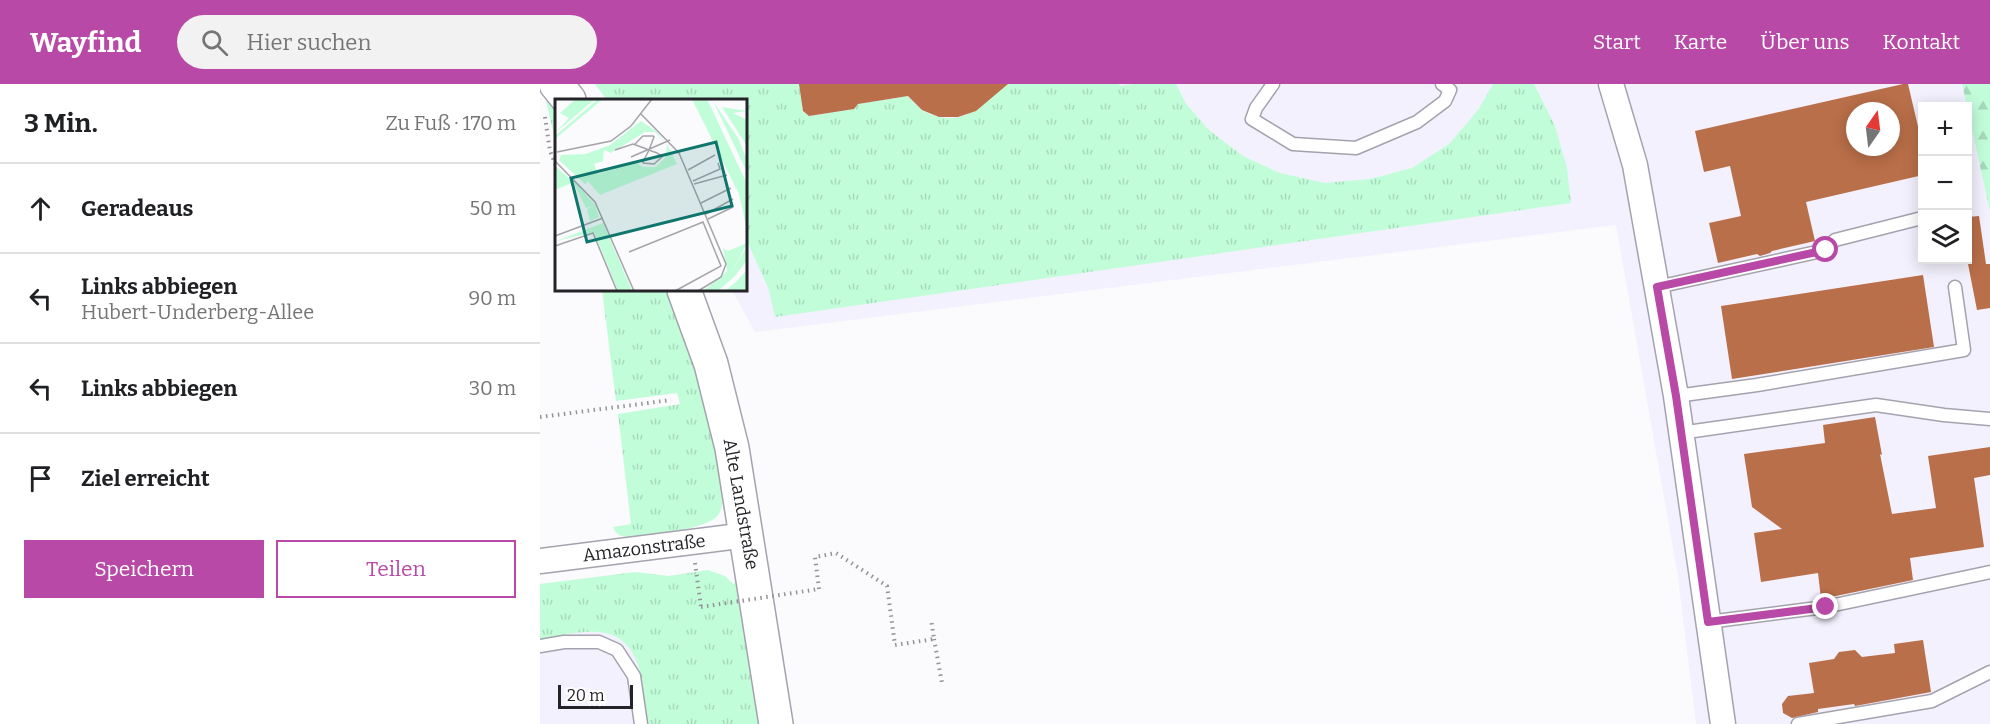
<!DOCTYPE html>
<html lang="de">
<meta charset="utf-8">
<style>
:root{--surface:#fff;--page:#f2f2f2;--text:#202124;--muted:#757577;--line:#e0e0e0;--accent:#b849a6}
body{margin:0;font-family:Bitter,serif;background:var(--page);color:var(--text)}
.controls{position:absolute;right:18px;top:18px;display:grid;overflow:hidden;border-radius:0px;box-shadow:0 3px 15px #0003}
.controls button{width:54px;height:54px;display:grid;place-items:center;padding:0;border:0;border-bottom:2px solid var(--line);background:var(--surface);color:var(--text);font:30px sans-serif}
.compass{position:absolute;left:1306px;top:18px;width:54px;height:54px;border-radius:50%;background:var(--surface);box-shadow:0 3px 15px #0003;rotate:14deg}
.scale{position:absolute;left:18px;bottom:15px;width:75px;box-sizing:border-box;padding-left:6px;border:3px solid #242328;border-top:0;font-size:16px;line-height:21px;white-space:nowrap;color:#242328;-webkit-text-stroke:4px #fff;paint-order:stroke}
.stop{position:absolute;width:18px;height:18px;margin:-14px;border:4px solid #b849a6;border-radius:50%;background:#fff}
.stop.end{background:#b849a6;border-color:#fff;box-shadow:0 2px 6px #0008}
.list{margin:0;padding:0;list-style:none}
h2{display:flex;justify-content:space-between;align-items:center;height:78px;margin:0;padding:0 24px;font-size:26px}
h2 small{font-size:20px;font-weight:400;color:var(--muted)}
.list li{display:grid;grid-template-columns:39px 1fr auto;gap:18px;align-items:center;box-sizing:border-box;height:90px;padding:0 24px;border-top:2px solid var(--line)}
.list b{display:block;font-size:22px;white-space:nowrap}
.list p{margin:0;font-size:20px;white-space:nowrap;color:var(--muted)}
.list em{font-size:20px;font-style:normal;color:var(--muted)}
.actions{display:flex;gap:12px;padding:18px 24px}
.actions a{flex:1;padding:14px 0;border:2px solid var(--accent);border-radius:0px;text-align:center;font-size:21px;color:var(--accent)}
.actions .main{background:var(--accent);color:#fff}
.icon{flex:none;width:33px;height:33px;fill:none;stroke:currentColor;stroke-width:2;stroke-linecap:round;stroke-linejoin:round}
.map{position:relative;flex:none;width:1450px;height:640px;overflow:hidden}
header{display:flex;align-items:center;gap:36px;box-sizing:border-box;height:84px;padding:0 30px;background:var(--accent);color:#fff}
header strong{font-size:28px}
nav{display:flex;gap:33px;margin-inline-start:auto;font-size:21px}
.search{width:420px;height:54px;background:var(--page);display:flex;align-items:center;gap:15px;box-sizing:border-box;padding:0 21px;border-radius:33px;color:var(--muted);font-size:22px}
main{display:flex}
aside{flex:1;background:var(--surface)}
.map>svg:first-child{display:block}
.built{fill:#f4f1fe;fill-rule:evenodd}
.grass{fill:url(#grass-tufts)}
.forest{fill:url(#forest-firs)}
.building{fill:#b96f49;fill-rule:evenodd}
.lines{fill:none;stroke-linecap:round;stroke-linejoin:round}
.lane-casing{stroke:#a5a2ae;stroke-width:15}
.street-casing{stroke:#a5a2ae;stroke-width:27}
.secondary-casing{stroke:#a5a2ae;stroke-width:36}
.path{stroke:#949396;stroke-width:4;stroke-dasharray:1.5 4.5;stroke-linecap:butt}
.lane{stroke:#fff;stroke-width:12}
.street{stroke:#fff;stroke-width:24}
.secondary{stroke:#fff;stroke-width:33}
.path-bridge{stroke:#949396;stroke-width:4;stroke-dasharray:1.5 4.5;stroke-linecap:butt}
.route{stroke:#b849a6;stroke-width:8}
.labels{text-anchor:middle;stroke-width:4.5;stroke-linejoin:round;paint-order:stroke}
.street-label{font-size:18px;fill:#242328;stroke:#fff}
.inset-road{fill:none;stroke:#a5a4a8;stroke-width:1.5}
.view{fill:#0f766e;fill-opacity:0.15;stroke:#0f766e;stroke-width:3}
.inset-edge{fill:none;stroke:#242328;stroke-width:3}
</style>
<header>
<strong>Wayfind</strong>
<div class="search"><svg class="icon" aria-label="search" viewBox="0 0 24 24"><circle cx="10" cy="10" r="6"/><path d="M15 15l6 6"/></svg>Hier suchen</div>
<nav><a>Start</a><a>Karte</a><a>Über uns</a><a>Kontakt</a></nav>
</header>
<main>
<aside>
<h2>3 Min.<small>Zu Fuß · 170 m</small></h2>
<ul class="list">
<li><svg class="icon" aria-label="ahead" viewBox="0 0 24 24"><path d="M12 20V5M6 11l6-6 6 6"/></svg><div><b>Geradeaus</b></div><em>50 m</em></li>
<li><svg class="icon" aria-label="left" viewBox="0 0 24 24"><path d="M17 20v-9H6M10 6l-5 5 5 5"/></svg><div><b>Links abbiegen</b><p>Hubert-Underberg-Allee</p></div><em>90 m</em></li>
<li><svg class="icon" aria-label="left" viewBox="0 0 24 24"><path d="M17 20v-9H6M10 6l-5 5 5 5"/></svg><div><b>Links abbiegen</b></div><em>30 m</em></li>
<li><svg class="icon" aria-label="arrive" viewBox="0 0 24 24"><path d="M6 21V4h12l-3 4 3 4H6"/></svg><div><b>Ziel erreicht</b></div></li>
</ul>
<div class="actions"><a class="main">Speichern</a><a>Teilen</a></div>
</aside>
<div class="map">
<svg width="1450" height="640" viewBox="0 0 1450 640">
<defs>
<pattern id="grass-tufts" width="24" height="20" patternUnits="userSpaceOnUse" patternTransform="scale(1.5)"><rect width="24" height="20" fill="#c2fdda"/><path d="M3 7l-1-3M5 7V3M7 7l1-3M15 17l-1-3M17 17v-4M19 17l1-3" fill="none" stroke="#a7d9bb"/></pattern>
<pattern id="forest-firs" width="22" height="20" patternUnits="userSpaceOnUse" patternTransform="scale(1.5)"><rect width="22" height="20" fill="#c2fdda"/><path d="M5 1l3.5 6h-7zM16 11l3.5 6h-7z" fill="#a7d9bb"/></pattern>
</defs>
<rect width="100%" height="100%" fill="#fbfafd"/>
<g class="built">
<path d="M67 0H1422L1427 22H1382V176H1428V27L1450 128V640H1156L1138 493 1076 141 215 248 192 206H206V16ZM1315 27H1351V63H1315Z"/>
<polygon points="95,488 129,492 145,489 204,640 0,640 0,500"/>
</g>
<g class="grass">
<path d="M55 0H259L263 27 269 32 314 25 318 20 368 12C372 17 377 22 382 26 413 45 443 28 459 0H578L581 2 592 0H636L646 20 669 46 703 72 740 89 785 99 830 95 872 84 909 60 938 26 953 0H994L1015 42 1027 84 1031 119 235 233 229 206 206 155V16H67Z"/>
<polygon points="8,15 16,26 16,55 14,51 6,17"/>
<path d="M62 206H127C142 241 198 399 179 430 168 447 107 450 87 453 79 452 76 450 73 443L91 440 78 330 140 320 137 309 76 317Z"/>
<path d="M168 486 185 492 193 500 199 496 221 640H107C103 609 105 557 65 549 45 545 21 552 0 555V500L95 488 129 492Z"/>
</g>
<polygon class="forest" points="1422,0 1450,0 1450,128"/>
<g class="building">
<polygon points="259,0 468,0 436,27 418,33 399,33 382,26 368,12 318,20 314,25 269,32 263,27"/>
<path d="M1363 0H1368L1383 64V91L1266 118 1275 157 1232 167 1230 169 1220 172 1217 170 1178 179 1169 139 1201 132 1190 82 1164 88 1155 47ZM1315 27H1351V63H1315Z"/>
<polygon points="1439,132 1446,180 1450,180 1450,224 1437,226 1428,180 1428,133"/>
<polygon points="1383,191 1394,263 1192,295 1181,222"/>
<polygon points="1335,333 1342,371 1340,370 1352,430 1396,424 1388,372 1450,363 1450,391 1434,394 1444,463 1370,474 1373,496 1291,513 1281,515 1278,489 1221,498 1214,449 1242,445 1212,423 1204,370 1285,359 1283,341"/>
<polygon points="1383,556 1391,608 1315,622 1314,620 1278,625 1278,628 1252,634 1243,629 1242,620 1248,612 1274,609 1269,579 1294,575 1299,568 1315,566 1322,573 1355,569 1354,560"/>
</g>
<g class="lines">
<g class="lane-casing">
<g id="lane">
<polyline points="733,0 716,24 712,35 753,60 816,64 877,38 905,17 910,6 902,0"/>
<polyline points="1117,203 1286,166 1295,156 1382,134"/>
<polyline points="1136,312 1217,301 1424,266 1415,203"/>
<polyline points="1140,349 1336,321 1404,331 1450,335"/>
<polyline points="1168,538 1285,523 1450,488"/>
<polyline points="0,562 24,558 59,558 77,566 94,592 101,640"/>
<polyline points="1258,640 1392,617 1450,588"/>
</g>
</g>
<g class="street-casing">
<g id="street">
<polyline points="1071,0 1095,81 1136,312 1183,640"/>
<polyline points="0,477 207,451"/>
</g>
</g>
<g class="secondary-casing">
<g id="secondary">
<polyline points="16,0 29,16"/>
<polyline points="144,206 171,280 192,364 236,640"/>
</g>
</g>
<g class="path">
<polyline points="5,33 10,67 16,82"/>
<polyline points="0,333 131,316"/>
<polyline points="155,479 161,523"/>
<polyline points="279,505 275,473 296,469 347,502 355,561 394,555 391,535"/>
<polyline points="394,555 402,599"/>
</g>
<use href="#lane" class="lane"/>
<use href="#street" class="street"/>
<use href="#secondary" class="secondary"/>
<polyline class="path-bridge" points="161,523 279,505"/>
</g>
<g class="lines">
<polyline class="route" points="1286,523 1168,538 1136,312 1117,203 1286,166"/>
</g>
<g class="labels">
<g class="street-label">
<text transform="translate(201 420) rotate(80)" y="6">Alte Landstraße</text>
<text transform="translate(104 464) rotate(-7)" y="6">Amazonstraße</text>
</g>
</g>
<g transform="translate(15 15)">
<rect width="192" height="192" fill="#fbfafd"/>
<path d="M21 0H40L0 34 14 19 5 14ZM43 0H48L0 40V37ZM158 2 183 39 192 61V73ZM167 8 192 12 178 14 192 21V47ZM86 22 102 33 109 43 100 33H90L56 54 49 51 48 62 39 65 43 75 79 62 88 68H101L111 58 112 45 122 65 45 96 33 82 30 85 4 61 6 56 31 55 55 46ZM1 68 15 80 17 84 0 91ZM17 80 40 106 44 118 35 122 32 110 38 107 31 109ZM48 124 77 192H63L39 133 1 142ZM192 147V161L180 177 163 192H153L179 169ZM192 171 191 192H170L181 183Z" fill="#c2fdda"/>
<path d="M137 0H152L192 85V131L184 95ZM192 144 179 169 153 192H148L172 172 168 149 173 152Z" fill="#c2fdda"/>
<path class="inset-road" d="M86 15 124 54 171 165 166 178 143 192M60 51 78 45 89 49 94 51 102 54 107 57V58L99 65 88 64V63L94 51 99 38 98 37H88L80 45M2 53 56 42 76 27 97 0M76 58 115 41M0 62 40 103 79 192M133 71 160 56M138 82 165 70 163 64M139 85 172 76M146 104 176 89M151 115 178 100M153 120 178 108M0 137 48 119M0 147 38 134 62 192M74 153 148 123 166 167 120 192"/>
<path class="view" d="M161 43 177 107 32 143 16 79Z"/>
<rect width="192" height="192" class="inset-edge"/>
</g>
</svg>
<div class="controls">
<button>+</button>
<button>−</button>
<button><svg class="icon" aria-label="layers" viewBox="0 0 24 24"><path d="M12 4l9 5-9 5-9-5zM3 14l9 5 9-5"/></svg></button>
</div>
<svg class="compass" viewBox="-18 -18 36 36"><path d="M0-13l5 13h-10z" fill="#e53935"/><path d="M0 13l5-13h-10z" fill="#757577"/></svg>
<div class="scale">20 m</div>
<div class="stop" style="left:1286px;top:166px"></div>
<div class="stop end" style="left:1286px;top:523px"></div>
</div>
</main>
